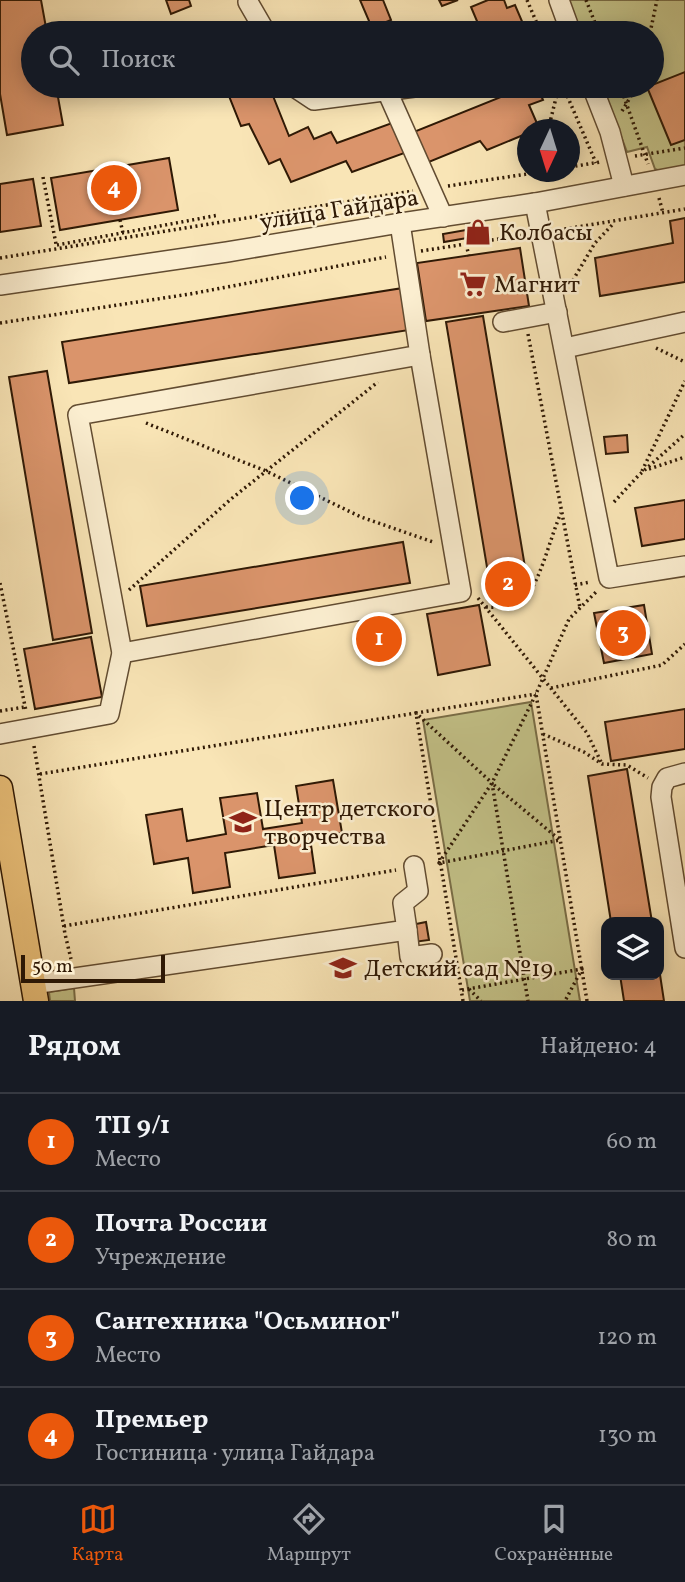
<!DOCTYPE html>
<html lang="ru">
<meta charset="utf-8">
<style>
:root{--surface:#171b24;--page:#20242c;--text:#f1f3f6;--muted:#9ea1a6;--line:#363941;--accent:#ea580c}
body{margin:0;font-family:Vollkorn,serif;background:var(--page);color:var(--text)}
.controls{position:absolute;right:21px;bottom:21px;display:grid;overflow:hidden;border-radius:14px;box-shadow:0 4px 18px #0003}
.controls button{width:63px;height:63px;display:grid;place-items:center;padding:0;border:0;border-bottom:2px solid var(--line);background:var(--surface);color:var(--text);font:35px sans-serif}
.compass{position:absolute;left:517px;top:119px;width:63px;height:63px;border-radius:50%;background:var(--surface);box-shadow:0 4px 18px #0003;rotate:184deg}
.scale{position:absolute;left:21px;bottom:18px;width:144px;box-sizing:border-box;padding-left:7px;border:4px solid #2f1905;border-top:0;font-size:19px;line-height:24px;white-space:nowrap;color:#2f1905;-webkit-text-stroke:5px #fbeed0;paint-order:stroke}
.you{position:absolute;left:303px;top:499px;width:24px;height:24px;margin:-18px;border:5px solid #fff;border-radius:50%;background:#1a73e8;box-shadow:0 0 0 10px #1a73e833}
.badge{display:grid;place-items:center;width:46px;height:46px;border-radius:50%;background:var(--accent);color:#fff;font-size:23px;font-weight:700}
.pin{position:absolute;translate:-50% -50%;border:4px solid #fff;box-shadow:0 2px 7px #0006}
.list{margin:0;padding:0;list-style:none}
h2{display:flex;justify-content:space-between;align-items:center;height:91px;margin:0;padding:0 28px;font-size:30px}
h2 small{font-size:23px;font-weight:400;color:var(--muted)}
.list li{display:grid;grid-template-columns:46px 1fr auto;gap:21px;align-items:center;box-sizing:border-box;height:98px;padding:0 28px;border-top:2px solid var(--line)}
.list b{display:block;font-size:26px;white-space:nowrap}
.list p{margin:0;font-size:23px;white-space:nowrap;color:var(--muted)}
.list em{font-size:23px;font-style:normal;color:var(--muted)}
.icon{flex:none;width:38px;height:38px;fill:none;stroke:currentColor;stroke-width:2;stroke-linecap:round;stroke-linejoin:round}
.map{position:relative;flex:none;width:685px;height:1001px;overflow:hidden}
.search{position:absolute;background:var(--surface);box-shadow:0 4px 18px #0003;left:21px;right:21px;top:21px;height:77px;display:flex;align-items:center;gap:18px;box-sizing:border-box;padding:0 24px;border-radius:38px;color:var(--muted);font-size:26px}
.sheet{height:483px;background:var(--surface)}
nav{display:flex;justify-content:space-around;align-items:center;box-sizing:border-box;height:98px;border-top:2px solid var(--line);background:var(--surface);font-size:19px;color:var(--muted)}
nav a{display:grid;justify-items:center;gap:4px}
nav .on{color:var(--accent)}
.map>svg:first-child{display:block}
.green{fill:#c4c389;stroke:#7a6e47;stroke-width:2}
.building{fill:#da946b;stroke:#2f1905;stroke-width:2}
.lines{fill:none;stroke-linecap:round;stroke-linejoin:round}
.minor-casing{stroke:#624c31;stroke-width:22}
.major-casing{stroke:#2f1905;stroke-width:27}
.path{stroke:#2f1905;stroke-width:3.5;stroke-dasharray:2 3.5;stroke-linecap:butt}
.minor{stroke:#fbeed0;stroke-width:19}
.major{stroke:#ecc27b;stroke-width:24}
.labels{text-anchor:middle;stroke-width:5;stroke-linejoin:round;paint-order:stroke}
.street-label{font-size:24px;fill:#2f1905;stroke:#fbeed0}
.poi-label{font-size:24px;fill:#2f1905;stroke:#fbeed0;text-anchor:start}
</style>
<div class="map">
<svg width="685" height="1001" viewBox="0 0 685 1001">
<rect width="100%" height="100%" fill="#f9e5b6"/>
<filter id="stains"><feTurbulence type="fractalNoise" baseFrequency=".00286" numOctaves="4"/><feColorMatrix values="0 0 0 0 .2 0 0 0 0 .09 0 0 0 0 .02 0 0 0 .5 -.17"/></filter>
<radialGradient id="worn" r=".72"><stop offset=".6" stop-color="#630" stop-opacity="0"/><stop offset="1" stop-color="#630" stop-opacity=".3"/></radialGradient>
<g class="green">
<polygon points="568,0 685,0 685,170 665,173 655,169 647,147 627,152 602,86 652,86 652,33 581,33"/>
<polygon points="531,702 580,1001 470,1001 423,720"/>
<polygon points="74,988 75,1001 50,1001 49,992"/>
</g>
<g class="building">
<polygon points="0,0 41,0 47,33 33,33 33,86 56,86 63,125 7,135 0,94"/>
<polygon points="166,0 189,0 191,6 171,14"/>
<polygon points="360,0 383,0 391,20 372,28"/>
<polygon points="439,0 458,0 442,6"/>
<polygon points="488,0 504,0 507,8 515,5 527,33 482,33 471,7"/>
<polygon points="685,72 685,140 671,145 647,87"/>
<polygon points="225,86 269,86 289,136 308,127 314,139 331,132 337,143 392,123 414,132 506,95 503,86 537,86 543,100 529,105 539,128 528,130 528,133 487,150 480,141 424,164 404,153 352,172 346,161 291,182 280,159 269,164 249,124 241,126"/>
<polygon points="169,158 178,210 60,230 51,178"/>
<polygon points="33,179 41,226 0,232 0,184"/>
<polygon points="685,218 685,282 600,296 595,258 673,243 670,221"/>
<polygon points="489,226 490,234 444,242 443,234"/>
<polygon points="520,248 529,306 426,321 417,263"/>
<polygon points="403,288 409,330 69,383 62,342"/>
<polygon points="483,316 529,591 492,597 446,322"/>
<polygon points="47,371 92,633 53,640 9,377"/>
<polygon points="627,435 628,452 606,454 604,437"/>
<polygon points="685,500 685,539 642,546 635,508"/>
<polygon points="403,542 410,583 147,626 140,586"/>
<polygon points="479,605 490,665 438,675 427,614"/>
<polygon points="644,605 652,654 604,663 594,613"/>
<polygon points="384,628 388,647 373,650 370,631"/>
<polygon points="91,637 102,697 35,709 24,649"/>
<polygon points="685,709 685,749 611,761 605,722"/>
<polygon points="627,769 652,922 611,922 588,776"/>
<polygon points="333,780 342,833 310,838 315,873 279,878 274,845 225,853 230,887 193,893 188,858 154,864 146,815 182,809 187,841 226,834 220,798 257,793 263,829 302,823 296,786"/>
<polygon points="426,922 429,940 414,942 411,925"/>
<polygon points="659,968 664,1001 624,1001 620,975 659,975"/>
</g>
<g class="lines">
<g class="minor-casing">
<g id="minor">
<polyline points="559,0 571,33"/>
<polyline points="248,2 266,33"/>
<polyline points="440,33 442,33"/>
<polyline points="293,86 314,100 422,86"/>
<polyline points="592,86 610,132 624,186"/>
<polyline points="387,91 443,217"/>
<polyline points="535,203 609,578 685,566"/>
<polyline points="0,285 227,252 400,223 535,203 685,175"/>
<polyline points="503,322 557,312"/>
<polyline points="565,348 685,322"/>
<polyline points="122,653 461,592 420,355"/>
<polyline points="0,734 109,714 122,653 78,415 420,355 400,223"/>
<polyline points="685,773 667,778 662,787 661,797 685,948"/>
<polyline points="407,930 410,957 432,954"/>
<polyline points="33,984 407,930 403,903 418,891 414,866"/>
</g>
</g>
<g class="major-casing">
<polyline id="major" points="0,788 36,1001"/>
</g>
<g class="path">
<polyline points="527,0 541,33"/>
<polyline points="586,0 599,33"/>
<polyline points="650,33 657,0"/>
<polyline points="563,86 596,163"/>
<polyline points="620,86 648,164"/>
<polyline points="622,111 637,86"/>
<polyline points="548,130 559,86"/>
<polyline points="635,156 685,148"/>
<polyline points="570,167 600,162"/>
<polyline points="43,177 56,244"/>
<polyline points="448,186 540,172"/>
<polyline points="659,198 663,213"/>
<polyline points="120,220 123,233"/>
<polyline points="559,230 685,209"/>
<polyline points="466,244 469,256"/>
<polyline points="57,245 219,215"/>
<polyline points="421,251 524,235"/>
<polyline points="0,258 413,191"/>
<polyline points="570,285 595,243 614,223"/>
<polyline points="0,323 190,294 386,257"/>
<polyline points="528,334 580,608"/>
<polyline points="656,348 685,362"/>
<polyline points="146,423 266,471 361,517 433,542"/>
<polyline points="649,469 685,457"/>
<polyline points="642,471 685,381"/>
<polyline points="614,502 638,476 685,434"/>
<polyline points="0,583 26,711"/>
<polyline points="575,585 590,582"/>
<polyline points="129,590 231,499 378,382"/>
<polyline points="478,598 587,733 602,764"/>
<path d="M486 607C499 608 518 605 527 595 541 579 551 535 561 513"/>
<polyline points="551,688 662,665 685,644"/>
<polyline points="0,711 25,707"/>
<polyline points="543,734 584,752 602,764 627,765 648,778"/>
<polyline points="34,746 65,934 71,959"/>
<polyline points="40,774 416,713 492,783 528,1001"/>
<polyline points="494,785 560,840 439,863 492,783 536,694"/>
<polyline points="64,926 396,870"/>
<polyline points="469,989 481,1001"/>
<polyline points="462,990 582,969 565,1001"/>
<polyline points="463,1001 416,713 536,694"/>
<polyline points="587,1001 536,694 569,619 598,590"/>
</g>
<use href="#minor" class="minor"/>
<use href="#major" class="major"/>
</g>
<defs>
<g id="shop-bare" transform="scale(2.1)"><path d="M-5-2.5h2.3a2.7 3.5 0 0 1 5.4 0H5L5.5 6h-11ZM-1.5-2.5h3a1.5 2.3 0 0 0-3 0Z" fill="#8f2418" stroke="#fbeed0" stroke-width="2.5" paint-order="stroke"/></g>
<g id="supermarket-bare" transform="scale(2.1)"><path d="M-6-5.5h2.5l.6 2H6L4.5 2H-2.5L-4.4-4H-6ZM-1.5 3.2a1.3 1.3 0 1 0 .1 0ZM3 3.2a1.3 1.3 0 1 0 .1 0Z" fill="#8f2418" stroke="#fbeed0" stroke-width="2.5" paint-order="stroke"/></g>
<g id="school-bare" transform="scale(2.1)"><path d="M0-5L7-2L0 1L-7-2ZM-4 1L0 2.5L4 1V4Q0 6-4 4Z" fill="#8f2418" stroke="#fbeed0" stroke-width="2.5" paint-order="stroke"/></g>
</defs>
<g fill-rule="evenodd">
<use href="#shop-bare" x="478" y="232"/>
<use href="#supermarket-bare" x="473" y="284"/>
<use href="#school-bare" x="243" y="822"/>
<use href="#school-bare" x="343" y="968"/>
</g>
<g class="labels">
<g class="street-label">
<text transform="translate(339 209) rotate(-9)" y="8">улица Гайдара</text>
</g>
<g class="poi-label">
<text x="499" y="240">Колбасы</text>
<text x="494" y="292">Магнит</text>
<text x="264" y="816">Центр детского<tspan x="264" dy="28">творчества</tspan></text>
<text x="364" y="976">Детский сад №19</text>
</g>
</g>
<rect width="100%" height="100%" filter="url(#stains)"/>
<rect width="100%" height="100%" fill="url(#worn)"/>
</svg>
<div class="controls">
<button><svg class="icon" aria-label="layers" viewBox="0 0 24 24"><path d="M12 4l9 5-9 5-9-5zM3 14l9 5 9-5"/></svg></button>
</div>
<svg class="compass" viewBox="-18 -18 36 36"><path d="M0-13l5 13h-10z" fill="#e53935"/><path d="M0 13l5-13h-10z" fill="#9ea1a6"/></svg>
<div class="scale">50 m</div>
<div class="you"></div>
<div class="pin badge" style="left:379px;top:639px">1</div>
<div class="pin badge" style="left:508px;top:584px">2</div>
<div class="pin badge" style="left:623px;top:633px">3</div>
<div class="pin badge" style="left:114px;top:188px">4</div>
<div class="search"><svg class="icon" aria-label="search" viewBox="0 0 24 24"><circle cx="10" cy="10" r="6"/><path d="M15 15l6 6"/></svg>Поиск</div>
</div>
<section class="sheet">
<h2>Рядом<small>Найдено: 4</small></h2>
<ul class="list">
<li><span class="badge">1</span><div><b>ТП 9/1</b><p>Место</p></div><em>60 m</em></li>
<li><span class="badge">2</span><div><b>Почта России</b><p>Учреждение</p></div><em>80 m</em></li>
<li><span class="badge">3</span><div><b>Сантехника &quot;Осьминог&quot;</b><p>Место</p></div><em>120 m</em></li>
<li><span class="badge">4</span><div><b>Премьер</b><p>Гостиница · улица Гайдара</p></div><em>130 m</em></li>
</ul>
</section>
<nav>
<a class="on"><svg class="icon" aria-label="map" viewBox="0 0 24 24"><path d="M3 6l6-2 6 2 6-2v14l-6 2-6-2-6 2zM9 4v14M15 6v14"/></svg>Карта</a>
<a><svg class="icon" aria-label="directions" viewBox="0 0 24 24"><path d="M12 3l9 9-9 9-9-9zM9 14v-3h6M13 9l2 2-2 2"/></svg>Маршрут</a>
<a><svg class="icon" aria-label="saved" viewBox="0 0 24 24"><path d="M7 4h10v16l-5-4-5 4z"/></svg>Сохранённые</a>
</nav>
